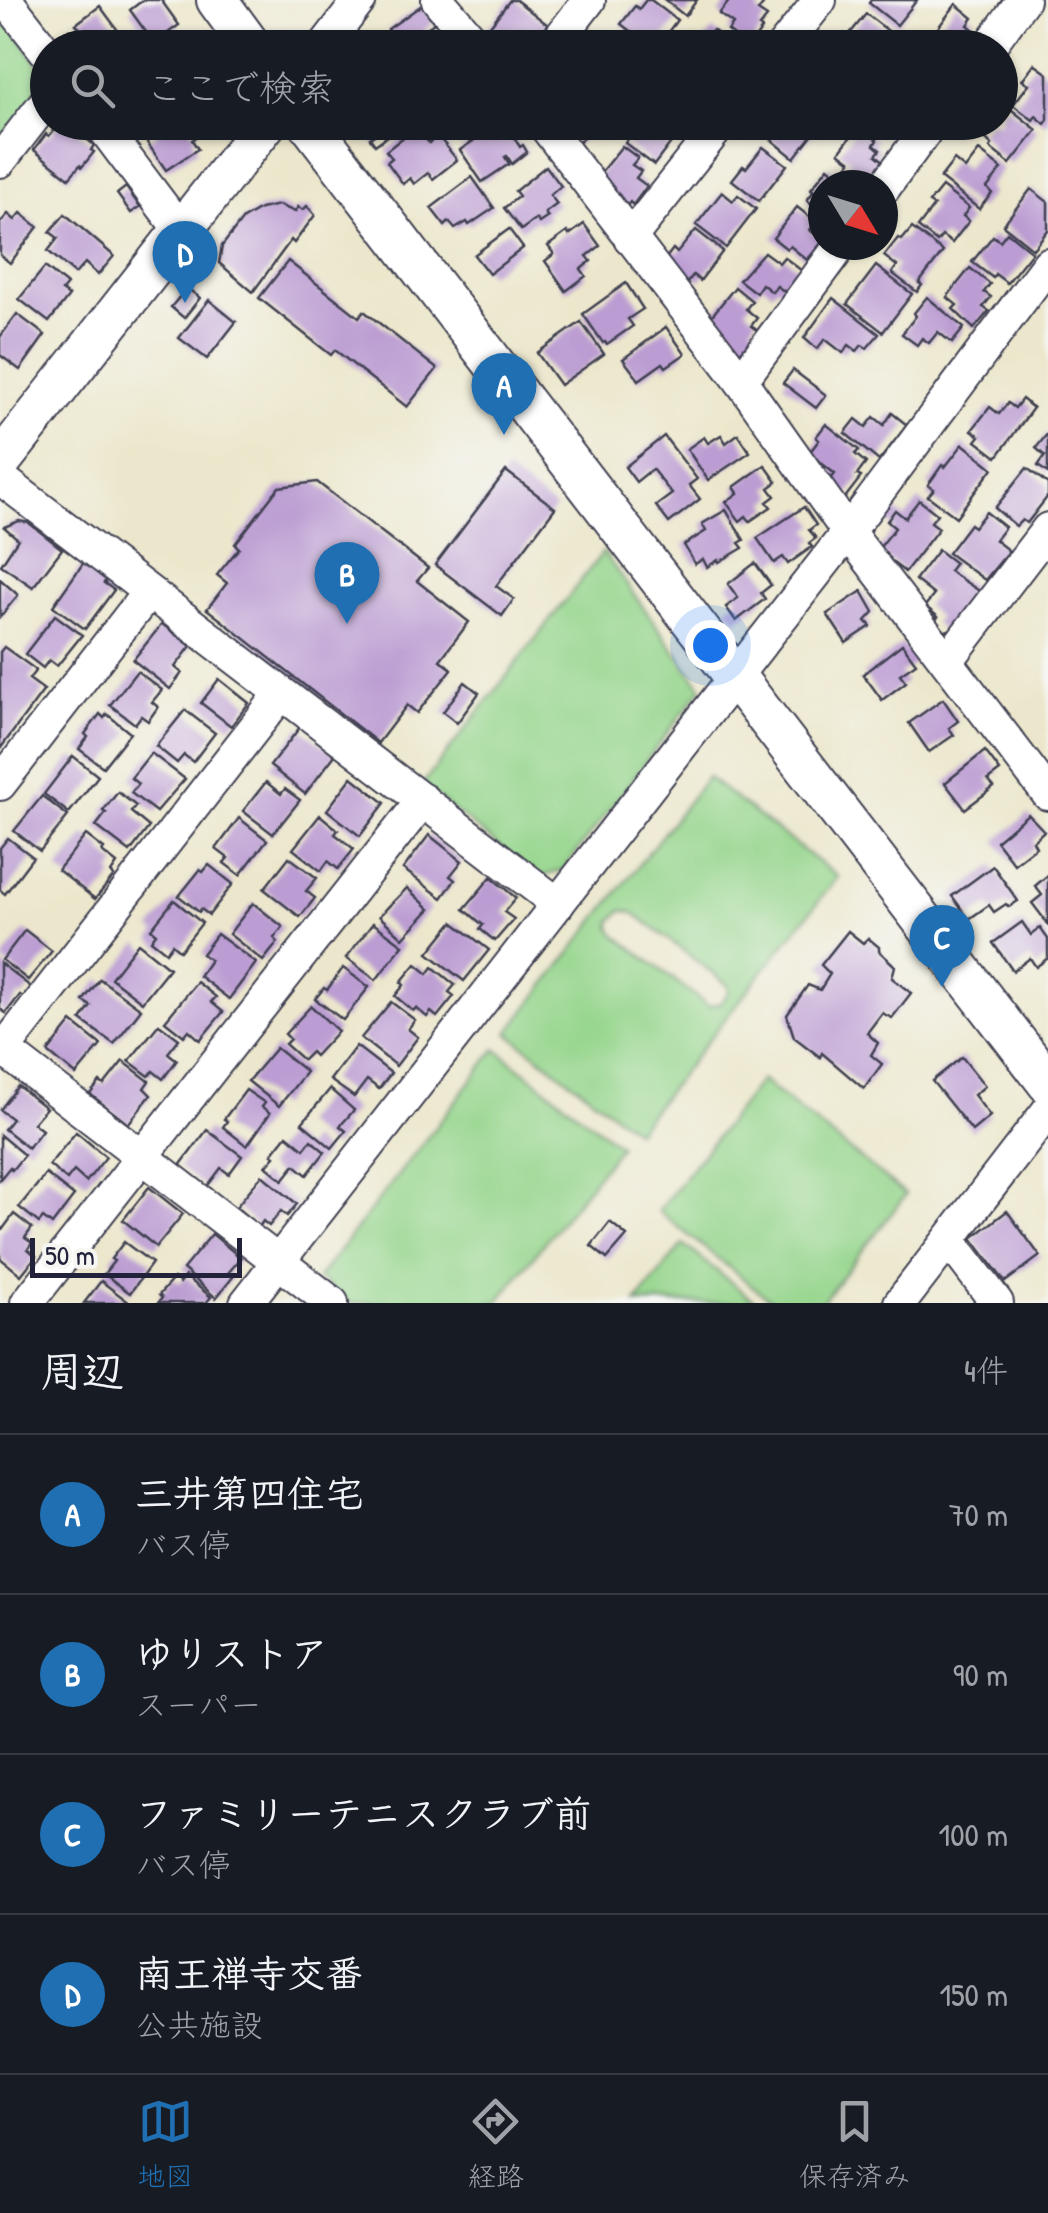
<!DOCTYPE html>
<html lang="ja">
<meta charset="utf-8">
<style>
:root{--surface:#171b24;--page:#242831;--text:#f1f3f6;--muted:#9ea1a6;--line:#363941;--accent:#1f6fb2}
body{margin:0;font-family:"Patrick Hand","Klee One",sans-serif;background:var(--page);color:var(--text)}
.compass{position:absolute;left:808px;top:170px;width:90px;height:90px;border-radius:50%;background:var(--surface);box-shadow:0 2px 8px #0004;rotate:128deg}
.scale{position:absolute;left:30px;bottom:25px;width:212px;box-sizing:border-box;padding-left:10px;border:5px solid #22223b;border-top:0;font-size:28px;line-height:35px;white-space:nowrap;color:#22223b;-webkit-text-stroke:8px #f6f6f2;paint-order:stroke}
.you{position:absolute;left:710px;top:645px;width:35px;height:35px;margin:-25px;border:8px solid #fff;border-radius:50%;background:#1a73e8;box-shadow:0 0 0 15px #1a73e833}
.badge{display:grid;place-items:center;width:65px;height:65px;border-radius:50%;background:var(--accent);color:#fff;font-size:32px;font-weight:700}
.pin{position:absolute;translate:-50% -82px;filter:drop-shadow(0 2px 5px #0008)}
.pin::after{content:'';position:absolute;top:52px;width:35px;height:30px;background:inherit;clip-path:polygon(0 0,100% 0,50% 100%)}
.list{margin:0;padding:0;list-style:none}
h2{display:flex;justify-content:space-between;align-items:center;height:130px;margin:0;padding:0 40px;font-size:42px}
h2 small{font-size:32px;font-weight:400;color:var(--muted)}
.list li{display:grid;grid-template-columns:65px 1fr auto;gap:30px;align-items:center;box-sizing:border-box;height:160px;padding:0 40px;border-top:2px solid var(--line)}
.list b{display:block;font-size:38px;white-space:nowrap}
.list p{margin:0;font-size:32px;white-space:nowrap;color:var(--muted)}
.list em{font-size:32px;font-style:normal;color:var(--muted)}
.icon{flex:none;width:55px;height:55px;fill:none;stroke:currentColor;stroke-width:2;stroke-linecap:round;stroke-linejoin:round}
.map{position:relative;flex:none;width:1048px;height:1303px;overflow:hidden}
.search{position:absolute;background:var(--surface);box-shadow:0 2px 8px #0004;left:30px;right:30px;top:30px;height:110px;display:flex;align-items:center;gap:25px;box-sizing:border-box;padding:0 35px;border-radius:55px;color:var(--muted);font-size:38px}
.sheet{height:770px;background:var(--surface)}
nav{display:flex;justify-content:space-around;align-items:center;box-sizing:border-box;height:140px;border-top:2px solid var(--line);background:var(--surface);font-size:28px;color:var(--muted)}
nav a{display:grid;justify-items:center;gap:5px}
nav .on{color:var(--accent)}
.map>svg:first-child{display:block}
.green{fill:#94d58b;stroke:#5b7c63;stroke-width:2.5;fill-rule:evenodd}
.building{fill:#bc9dd3}
.lines{fill:none;stroke-linecap:round;stroke-linejoin:round}
.minor-casing{stroke:#404051;stroke-width:36}
.tertiary-casing{stroke:#404051;stroke-width:44}
.minor{stroke:#fff;stroke-width:32}
.tertiary{stroke:#fff;stroke-width:40}
</style>
<div class="map">
<svg width="1048" height="1303" viewBox="0 0 1048 1303">
<rect width="100%" height="100%" fill="#f6f6f2"/>
<filter id="ink" filterUnits="userSpaceOnUse"><feTurbulence type="fractalNoise" baseFrequency=".01" numOctaves="2"/><feDisplacementMap in="SourceGraphic" scale="20" xChannelSelector="R" yChannelSelector="G"/><feConvolveMatrix kernelMatrix="1 2 1 2 8 2 1 2 1" color-interpolation-filters="sRGB"/></filter>
<filter id="wash" filterUnits="userSpaceOnUse"><feTurbulence type="fractalNoise" baseFrequency=".0048" numOctaves="4" result="noise"/><feDisplacementMap in="SourceGraphic" scale="40" xChannelSelector="R" yChannelSelector="G"/><feGaussianBlur stdDeviation="2.25" result="paint"/><feColorMatrix in="noise" values="0 0 0 0 0 0 0 0 0 0 0 0 0 0 0 0 0 1.4 0 .05"/><feComposite in="paint" operator="in"/></filter>
<g filter="url(#wash)">
<rect width="100%" height="100%" fill="#ece7cc"/>
<g class="green">
<polygon points="0,11 48,78 47,84 0,148"/>
<polygon points="603,552 702,688 563,870 538,878 422,785"/>
<path d="M707 777 838 877 636 1131 508 1033ZM622 910 634 913 728 985 729 992 721 1003 708 1006 616 935 611 928 612 921Z"/>
<polygon points="496,1049 620,1146 497,1303 350,1303 318,1278"/>
<polygon points="761,1080 906,1195 821,1303 774,1303 658,1211"/>
<polygon points="683,1244 757,1303 636,1303"/>
</g>
<g id="blocks">
<g class="building">
<polygon points="143,0 161,0 179,25 154,43 130,10"/>
<polygon points="510,0 516,0 548,25 531,48 497,48 487,40 491,34 487,30"/>
<polygon points="646,0 651,0 677,20 656,48 638,48 628,40 633,33 621,24 635,6 639,9"/>
<polygon points="665,0 697,0 685,16"/>
<polygon points="730,0 763,0 765,2 758,11 767,17 759,27 762,29 749,47 728,31 733,24 719,14"/>
<polygon points="871,0 917,0 897,25 869,3"/>
<polygon points="956,4 973,18 968,25 974,30 969,36 978,42 974,48 945,48 931,37"/>
<polygon points="422,5 434,23 424,30 434,45 430,48 376,48 393,36 388,29"/>
<polygon points="100,6 122,36 107,48 76,48 67,36 79,27 76,24"/>
<polygon points="866,14 891,33 880,48 834,48 845,34 848,36"/>
<polygon points="713,30 735,48 687,48 693,41 700,46"/>
<polygon points="1034,64 1048,74 1048,120 1045,124 1036,116 1033,120 1013,105 1029,84 1022,80"/>
<polygon points="1007,106 1037,130 1010,164 990,148 992,145 980,133 990,122 1000,122 1000,114"/>
<polygon points="61,122 66,122 94,145 91,150 94,152 82,167 80,165 69,178 34,150 46,134 49,136"/>
<polygon points="163,122 186,122 196,137 192,140 198,149 166,170 146,141 158,133 155,128"/>
<polygon points="376,122 407,122 375,145 370,138 381,130"/>
<polygon points="501,122 504,122 520,147 523,145 527,152 512,164 507,156 505,157 509,164 482,182 460,150"/>
<polygon points="550,122 603,122 596,131 591,127 577,145"/>
<polygon points="640,122 674,122 668,130 676,136 654,165 625,143"/>
<polygon points="776,122 822,122 794,158 766,135"/>
<polygon points="859,126 877,140 874,145 880,150 876,155 885,162 868,183 847,166 851,161 839,152"/>
<polygon points="416,127 429,143 438,136 457,160 433,179 428,173 414,184 410,178 403,184 387,162 392,158 386,151"/>
<polygon points="622,146 638,158 632,165 641,171 636,178 647,186 633,205 630,202 624,209 596,178"/>
<polygon points="763,147 787,165 759,201 732,180 743,166 746,168"/>
<polygon points="979,151 1002,169 987,188 992,193 979,209 940,178 954,160 965,169"/>
<polygon points="546,166 561,186 550,195 557,204 545,213 548,217 539,223 536,219 521,230 504,208 519,196 515,191"/>
<polygon points="828,167 845,181 842,185 823,185 823,213 807,200 814,191 811,189"/>
<polygon points="472,177 494,208 469,225 467,222 455,229 449,222 445,226 431,208"/>
<polygon points="126,187 140,207 131,213 117,194"/>
<polygon points="942,187 969,208 963,216 969,221 952,243 942,236 937,242 918,227 934,206 929,203"/>
<polygon points="1031,189 1048,202 1048,230 1033,249 1003,225"/>
<polygon points="722,192 733,201 738,195 756,209 726,248 696,225"/>
<polygon points="279,205 295,212 298,207 303,210 307,206 315,215 294,243 291,240 253,292 219,263 222,246 243,219 260,209"/>
<polygon points="797,207 816,222 810,230 823,241 807,260 790,246 787,249 773,238"/>
<polygon points="21,213 38,227 10,263 0,255 0,223 8,214 15,220"/>
<polygon points="65,214 114,256 98,275 85,263 75,274 48,251 58,238 50,232"/>
<polygon points="584,224 600,246 587,256 591,261 581,269 586,276 566,291 545,261 554,254 548,246 567,232 569,235"/>
<polygon points="912,228 943,252 919,283 922,285 917,292 892,273 897,266 884,256 898,238 902,240"/>
<polygon points="509,229 523,248 489,274 474,255"/>
<polygon points="696,230 723,251 700,281 693,275 684,287 659,267 673,249 677,253"/>
<polygon points="1007,232 1032,252 1007,283 995,274 993,278 972,262 993,236 1000,241"/>
<polygon points="764,252 779,263 784,257 802,271 785,292 777,286 772,292 762,284 756,293 739,280"/>
<polygon points="288,261 359,317 364,311 437,369 407,407 335,350 331,355 259,298"/>
<polygon points="876,266 912,294 883,332 847,304"/>
<polygon points="45,267 67,285 62,291 69,296 49,322 19,299"/>
<polygon points="970,268 990,284 984,292 991,297 983,307 989,311 974,329 953,309 957,305 947,297"/>
<polygon points="626,283 643,309 628,319 633,326 607,344 605,342 603,343 583,314"/>
<polygon points="735,287 752,301 746,309 757,318 751,326 758,331 738,355 706,323"/>
<polygon points="187,288 200,298 184,318 171,307"/>
<polygon points="927,297 964,328 952,343 938,332 929,343 922,338 917,345 902,334 916,316 914,313"/>
<polygon points="833,298 879,334 867,348 862,345 857,351 849,345 843,353 825,339 817,349 804,338"/>
<polygon points="209,300 236,322 207,359 179,338"/>
<polygon points="17,314 45,335 20,370 0,355 0,337"/>
<polygon points="581,322 604,354 560,385 537,353"/>
<polygon points="666,327 685,354 666,367 663,363 639,380 623,359"/>
<polygon points="793,370 826,395 816,408 783,383"/>
<polygon points="1022,399 1033,408 997,457 976,441 980,436 972,430 990,407 999,414 1008,403 1015,408"/>
<polygon points="892,413 907,425 879,461 845,433 856,419 866,427 874,417 884,425"/>
<polygon points="826,424 859,450 855,454 866,463 857,475 861,477 844,499 826,485 835,474 809,453 819,440 816,437"/>
<polygon points="1048,433 1048,473 1038,466 1045,456 1036,448"/>
<polygon points="738,434 750,452 708,480 687,449 704,437 708,443 721,435 726,443"/>
<polygon points="664,436 697,479 689,485 700,499 669,523 656,506 672,494 652,469 636,482 625,467"/>
<polygon points="963,444 993,468 956,517 928,496 934,489 928,485 942,465 945,467"/>
<polygon points="765,465 777,482 769,488 775,496 767,502 771,507 750,521 746,516 740,521 726,502 738,493 734,487"/>
<polygon points="1027,468 1048,484 1048,496 1027,523 1022,520 1016,526 995,508"/>
<polygon points="506,471 555,508 496,586 514,599 502,616 435,565"/>
<polygon points="317,482 428,568 417,581 469,622 440,660 452,669 417,713 407,705 378,743 207,609 227,583 217,575 239,548 235,544 279,487"/>
<polygon points="919,500 937,514 931,522 939,528 905,572 877,551 895,528 887,521 895,510 905,518"/>
<polygon points="804,507 816,525 809,530 816,538 809,543 812,547 788,564 783,557 774,563 757,538"/>
<polygon points="726,510 744,540 739,543 743,548 719,562 718,560 707,567 703,559 695,564 684,545 706,531 702,524"/>
<polygon points="986,512 1005,527 995,540 1009,551 985,580 948,553 970,524 974,527"/>
<polygon points="19,521 29,523 62,549 33,587 1,565 18,539 4,527"/>
<polygon points="938,550 955,563 949,571 981,592 952,629 943,632 934,622 938,617 925,606 934,595 915,580"/>
<polygon points="84,562 107,579 104,583 114,590 85,629 53,606"/>
<polygon points="755,563 771,585 761,593 765,599 736,621 726,607 738,598 728,584"/>
<polygon points="0,579 18,595 0,617"/>
<polygon points="862,591 874,612 866,621 871,626 846,643 827,614"/>
<polygon points="55,615 82,635 57,666 49,660 43,668 25,654"/>
<polygon points="162,624 191,646 175,667 182,673 170,689 133,660"/>
<polygon points="902,644 916,663 900,674 906,682 882,700 863,674"/>
<polygon points="4,647 36,670 29,679 44,690 0,749 0,652"/>
<polygon points="137,671 162,690 152,702 158,707 148,721 141,716 135,724 110,705"/>
<polygon points="219,679 249,703 231,726 201,703"/>
<polygon points="465,682 479,693 457,723 443,712"/>
<polygon points="943,699 958,721 949,728 954,735 929,752 909,723"/>
<polygon points="185,710 215,733 193,762 184,755 177,763 156,746"/>
<polygon points="100,714 104,718 107,714 130,733 103,767 79,749 88,737 85,734"/>
<polygon points="300,727 335,755 305,794 270,766"/>
<polygon points="985,751 1000,771 988,780 994,787 965,809 945,783"/>
<polygon points="151,753 185,779 156,812 131,793 138,784 131,778"/>
<polygon points="73,756 98,776 69,813 44,794"/>
<polygon points="352,777 385,803 360,836 327,810"/>
<polygon points="266,782 281,794 285,789 300,800 273,834 243,811"/>
<polygon points="118,792 136,806 131,812 149,827 130,852 96,826 106,813 103,811"/>
<polygon points="42,796 68,816 40,851 14,831"/>
<polygon points="1028,814 1044,831 1033,841 1036,847 1014,864 996,841"/>
<polygon points="320,815 338,830 335,834 354,849 338,869 328,861 321,871 293,849"/>
<polygon points="239,818 267,840 240,875 224,863 228,858 216,849"/>
<polygon points="86,835 104,849 102,852 117,864 111,873 114,876 95,899 58,870"/>
<polygon points="429,835 462,861 450,876 455,880 442,898 403,869"/>
<polygon points="8,838 33,857 5,894 0,890 0,848"/>
<polygon points="289,857 317,878 306,891 315,898 300,917 264,889"/>
<polygon points="209,865 233,884 209,915 201,909 199,912 179,896 200,870 203,872"/>
<polygon points="993,866 1018,901 1009,907 1006,904 994,912 989,905 969,919 952,896"/>
<polygon points="1048,875 1048,924 1032,903 1042,895 1035,886"/>
<polygon points="491,877 516,898 504,912 514,919 495,941 480,929 483,925 464,909"/>
<polygon points="407,888 430,909 403,938 379,916"/>
<polygon points="174,900 202,923 180,951 172,944 166,952 151,940 156,933 151,929"/>
<polygon points="253,903 283,927 274,938 278,942 263,961 229,934"/>
<polygon points="453,922 489,950 464,981 428,953"/>
<polygon points="1022,922 1031,935 1040,928 1048,939 1048,958 1036,967 1030,958 1013,971 993,943"/>
<polygon points="373,923 403,945 376,980 346,958"/>
<polygon points="25,930 52,951 28,980 2,960"/>
<polygon points="848,931 863,943 868,938 879,947 879,951 895,966 892,978 911,993 892,1018 882,1013 867,1033 878,1043 871,1055 882,1064 864,1089 822,1053 820,1057 794,1037 787,1015 808,985 820,990 830,974 821,965"/>
<polygon points="217,934 256,963 229,999 199,976 210,960 202,954"/>
<polygon points="138,943 169,968 142,1002 111,978"/>
<polygon points="0,963 31,987 23,997 20,995 6,1013 0,1009"/>
<polygon points="416,964 428,974 433,967 455,985 449,992 454,996 437,1017 431,1012 427,1017 416,1008 413,1011 395,996 404,985 401,982"/>
<polygon points="343,968 369,987 343,1020 315,999 324,988 327,990"/>
<polygon points="100,979 141,1009 114,1044 81,1020 91,1006 83,1001"/>
<polygon points="197,982 216,997 211,1002 223,1012 200,1040 189,1030 184,1036 165,1021"/>
<polygon points="391,1002 415,1020 408,1029 418,1037 396,1066 361,1038"/>
<polygon points="311,1006 338,1031 315,1056 311,1052 303,1060 285,1044 290,1039 285,1034"/>
<polygon points="72,1022 101,1045 76,1075 48,1052"/>
<polygon points="159,1024 179,1039 168,1053 177,1060 163,1079 153,1071 149,1076 129,1061"/>
<polygon points="356,1046 391,1073 379,1089 367,1080 354,1097 330,1080"/>
<polygon points="276,1048 306,1072 279,1106 248,1081"/>
<polygon points="962,1057 985,1086 974,1095 990,1116 972,1131 932,1081"/>
<polygon points="123,1061 149,1081 144,1088 151,1095 128,1124 90,1094 100,1082 104,1085"/>
<polygon points="18,1086 46,1108 33,1123 42,1130 28,1148 4,1129 12,1119 0,1110"/>
<polygon points="330,1089 354,1110 340,1126 346,1131 332,1148 302,1123"/>
<polygon points="246,1090 265,1103 262,1107 270,1113 247,1146 223,1127 227,1121 224,1119"/>
<polygon points="207,1130 242,1156 229,1174 221,1168 206,1188 179,1167"/>
<polygon points="76,1132 106,1157 86,1182 74,1171 67,1180 49,1165"/>
<polygon points="0,1135 24,1155 12,1170 10,1167 0,1179"/>
<polygon points="287,1135 304,1149 311,1140 325,1152 307,1175 295,1165 283,1180 266,1166 275,1156 272,1154"/>
<polygon points="46,1174 74,1196 52,1225 43,1218 39,1223 19,1207"/>
<polygon points="262,1175 297,1204 287,1216 281,1211 269,1226 263,1221 259,1227 236,1207"/>
<polygon points="149,1187 183,1214 156,1247 123,1220"/>
<polygon points="1007,1211 1040,1256 1005,1282 972,1238"/>
<polygon points="14,1214 32,1228 25,1238 32,1243 28,1249 36,1256 21,1275 0,1258 0,1233"/>
<polygon points="610,1222 627,1236 607,1259 591,1246"/>
<polygon points="212,1234 241,1258 228,1273 233,1277 216,1298 183,1269"/>
<polygon points="124,1242 152,1263 130,1293 104,1274 114,1261 111,1259"/>
<polygon points="185,1276 211,1297 206,1303 158,1303 162,1298 159,1295 174,1278 180,1283"/>
<polygon points="101,1281 130,1303 84,1303"/>
</g>
</g>
</g>
<g filter="url(#ink)">
<use href="#blocks" fill-opacity="0" stroke="#404051" stroke-width="2.5"/>
<g class="lines">
<g class="minor-casing">
<g id="minor">
<polyline points="6,0 48,54"/>
<polyline points="438,0 479,48"/>
<polyline points="323,48 360,0"/>
<polyline points="552,48 589,0"/>
<polyline points="782,48 820,0"/>
<polyline points="988,48 1023,0"/>
<polyline points="99,122 181,231"/>
<polyline points="542,122 741,381 848,532 1048,794"/>
<polyline points="0,161 48,99"/>
<polyline points="883,189 932,122"/>
<polyline points="630,238 722,122"/>
<polyline points="741,381 841,245"/>
<polyline points="0,478 558,904"/>
<polyline points="947,661 1048,529"/>
<polyline points="0,784 148,593"/>
<polyline points="0,1047 332,1303"/>
<polyline points="0,1054 281,694"/>
<polyline points="949,1240 997,1303"/>
<polyline points="27,1303 423,800"/>
<polyline points="246,1303 848,532 1048,264"/>
<polyline points="900,1303 1048,1111"/>
</g>
</g>
<g class="tertiary-casing">
<g id="tertiary">
<polyline points="217,0 252,48"/>
<polyline points="308,122 1048,1083"/>
<polyline points="0,462 267,122"/>
</g>
</g>
<use href="#minor" class="minor"/>
<use href="#tertiary" class="tertiary"/>
</g>
</g>
</svg>
<svg class="compass" viewBox="-18 -18 36 36"><path d="M0-13l5 13h-10z" fill="#e53935"/><path d="M0 13l5-13h-10z" fill="#9ea1a6"/></svg>
<div class="scale">50 m</div>
<div class="you"></div>
<div class="pin badge" style="left:504px;top:435px">A</div>
<div class="pin badge" style="left:347px;top:624px">B</div>
<div class="pin badge" style="left:942px;top:987px">C</div>
<div class="pin badge" style="left:185px;top:303px">D</div>
<div class="search"><svg class="icon" aria-label="search" viewBox="0 0 24 24"><circle cx="10" cy="10" r="6"/><path d="M15 15l6 6"/></svg>ここで検索</div>
</div>
<section class="sheet">
<h2>周辺<small>4件</small></h2>
<ul class="list">
<li><span class="badge">A</span><div><b>三井第四住宅</b><p>バス停</p></div><em>70 m</em></li>
<li><span class="badge">B</span><div><b>ゆりストア</b><p>スーパー</p></div><em>90 m</em></li>
<li><span class="badge">C</span><div><b>ファミリーテニスクラブ前</b><p>バス停</p></div><em>100 m</em></li>
<li><span class="badge">D</span><div><b>南王禅寺交番</b><p>公共施設</p></div><em>150 m</em></li>
</ul>
</section>
<nav>
<a class="on"><svg class="icon" aria-label="map" viewBox="0 0 24 24"><path d="M3 6l6-2 6 2 6-2v14l-6 2-6-2-6 2zM9 4v14M15 6v14"/></svg>地図</a>
<a><svg class="icon" aria-label="directions" viewBox="0 0 24 24"><path d="M12 3l9 9-9 9-9-9zM9 14v-3h6M13 9l2 2-2 2"/></svg>経路</a>
<a><svg class="icon" aria-label="saved" viewBox="0 0 24 24"><path d="M7 4h10v16l-5-4-5 4z"/></svg>保存済み</a>
</nav>
